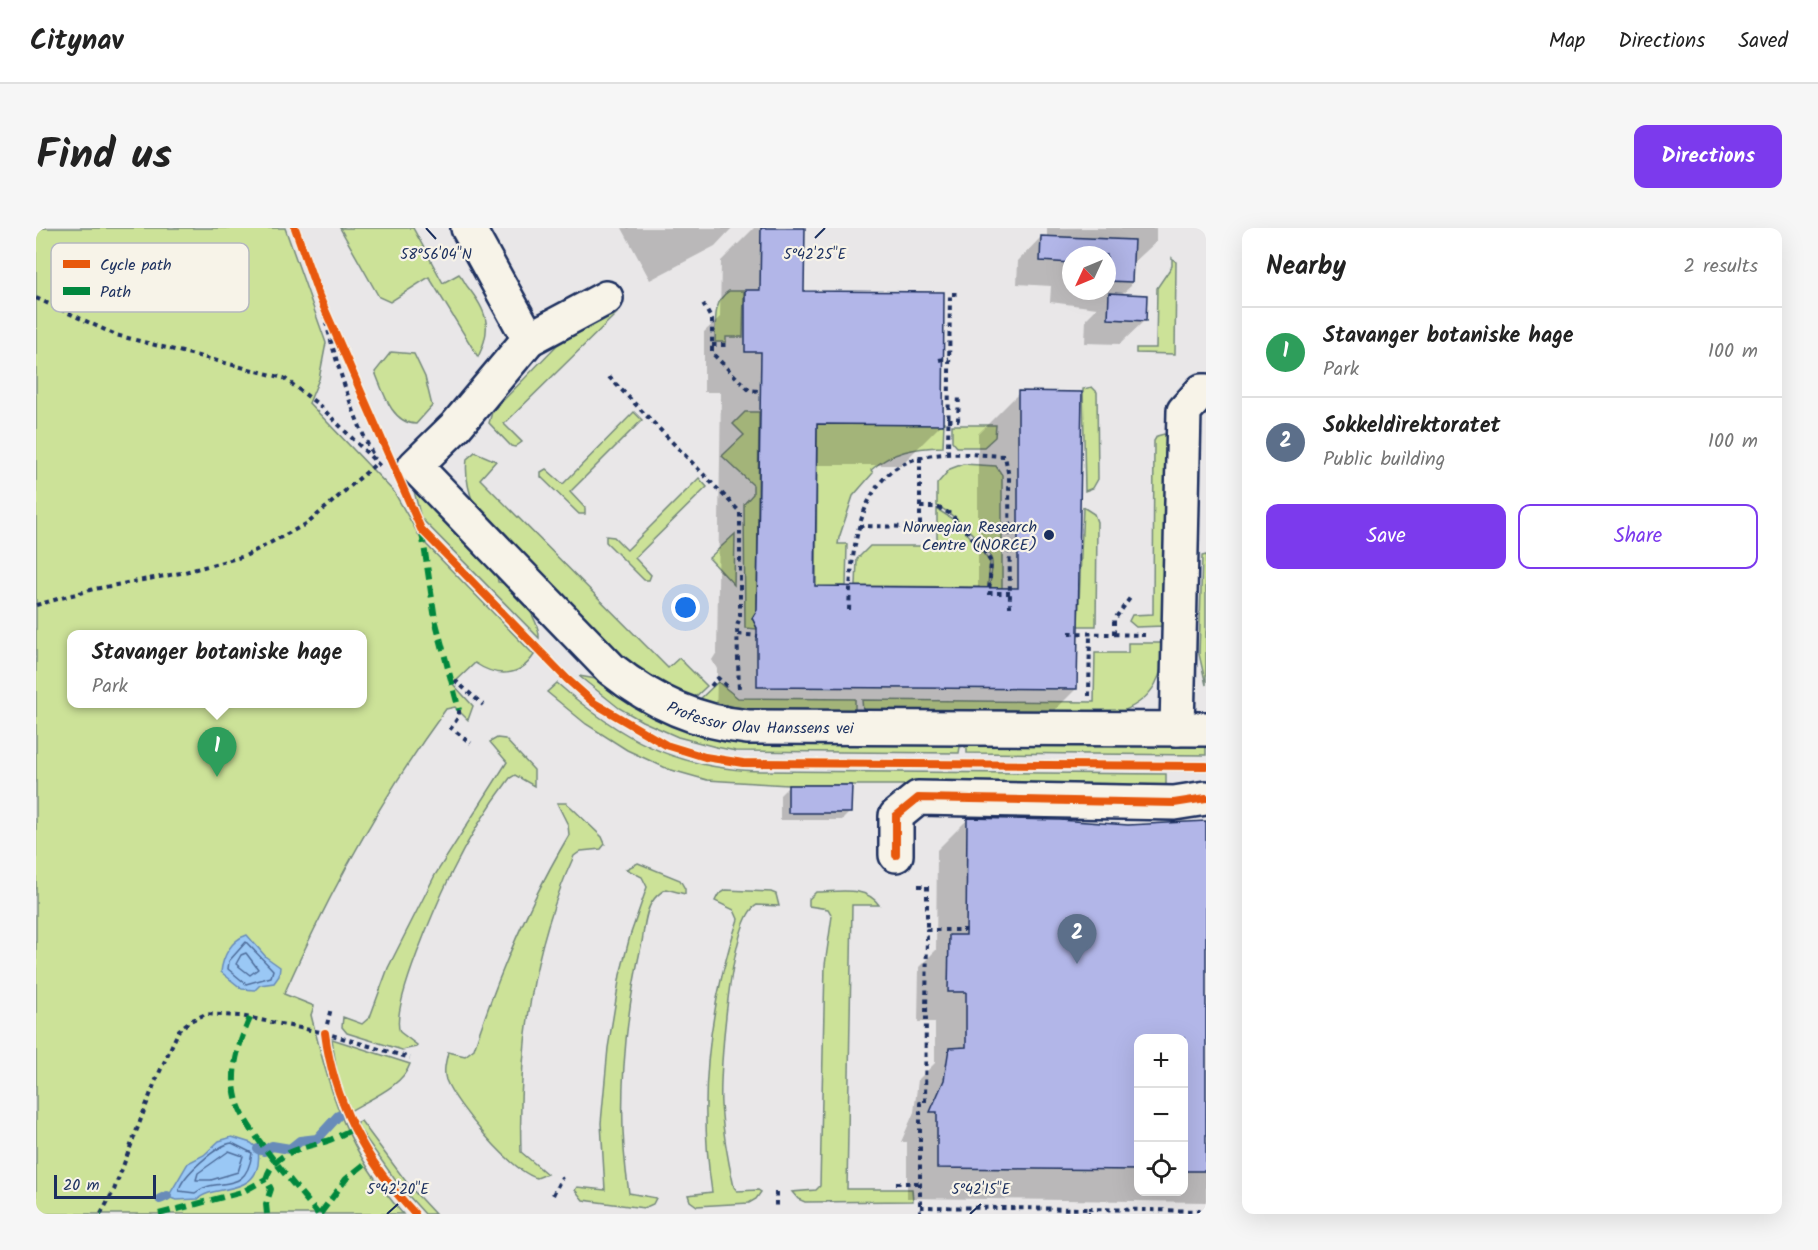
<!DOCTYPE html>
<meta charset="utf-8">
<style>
:root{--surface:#fff;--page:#f6f6f6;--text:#222;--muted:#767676;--line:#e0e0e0;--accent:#7c3aed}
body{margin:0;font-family:Kalam,sans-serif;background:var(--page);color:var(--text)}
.controls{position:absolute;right:18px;bottom:18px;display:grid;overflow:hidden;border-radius:12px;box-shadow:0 6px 24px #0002}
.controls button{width:54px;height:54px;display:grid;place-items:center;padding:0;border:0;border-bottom:2px solid var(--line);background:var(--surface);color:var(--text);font:30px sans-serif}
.compass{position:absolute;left:1026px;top:18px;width:54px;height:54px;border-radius:50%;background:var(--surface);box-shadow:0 6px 24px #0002;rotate:226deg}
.scale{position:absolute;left:18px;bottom:15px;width:102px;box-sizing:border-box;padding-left:6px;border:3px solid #1b2f5e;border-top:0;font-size:16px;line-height:21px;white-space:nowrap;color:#1b2f5e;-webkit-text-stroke:4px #f7f3e8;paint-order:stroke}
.you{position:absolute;left:650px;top:380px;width:21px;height:21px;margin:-15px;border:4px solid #fff;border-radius:50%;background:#1a73e8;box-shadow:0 0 0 9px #1a73e833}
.badge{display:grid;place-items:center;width:39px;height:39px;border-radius:50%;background:var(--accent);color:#fff;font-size:20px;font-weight:700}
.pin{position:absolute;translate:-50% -50px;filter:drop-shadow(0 2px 3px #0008)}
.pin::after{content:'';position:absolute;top:32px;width:21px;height:18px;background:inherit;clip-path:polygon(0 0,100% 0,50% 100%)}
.popup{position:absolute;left:31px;top:402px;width:300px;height:78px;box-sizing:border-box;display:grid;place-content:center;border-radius:12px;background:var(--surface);filter:drop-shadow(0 2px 4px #0005);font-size:20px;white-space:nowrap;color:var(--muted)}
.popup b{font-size:22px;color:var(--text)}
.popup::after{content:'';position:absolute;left:50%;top:100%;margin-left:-12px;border:12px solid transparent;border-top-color:var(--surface)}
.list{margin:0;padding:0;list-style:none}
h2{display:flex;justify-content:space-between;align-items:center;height:78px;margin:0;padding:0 24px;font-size:26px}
h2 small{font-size:20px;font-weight:400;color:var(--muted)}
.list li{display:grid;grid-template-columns:39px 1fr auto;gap:18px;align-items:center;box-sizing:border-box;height:90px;padding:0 24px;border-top:2px solid var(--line)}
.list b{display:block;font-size:22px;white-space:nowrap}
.list p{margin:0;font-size:20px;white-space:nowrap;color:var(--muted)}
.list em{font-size:20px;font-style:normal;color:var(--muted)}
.actions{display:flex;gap:12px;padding:18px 24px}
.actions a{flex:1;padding:14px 0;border:2px solid var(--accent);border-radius:12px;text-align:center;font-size:21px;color:var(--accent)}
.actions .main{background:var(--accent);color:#fff}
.icon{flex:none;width:33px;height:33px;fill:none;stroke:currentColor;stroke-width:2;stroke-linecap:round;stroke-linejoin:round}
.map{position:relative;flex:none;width:1170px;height:986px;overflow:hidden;border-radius:12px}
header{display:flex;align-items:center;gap:36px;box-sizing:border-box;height:84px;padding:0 30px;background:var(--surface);border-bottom:2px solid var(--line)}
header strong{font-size:28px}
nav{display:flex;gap:33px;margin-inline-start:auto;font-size:21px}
.intro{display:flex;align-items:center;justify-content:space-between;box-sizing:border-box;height:144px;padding:0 36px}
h1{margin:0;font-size:42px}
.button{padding:15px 27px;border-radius:12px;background:var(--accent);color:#fff;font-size:21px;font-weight:700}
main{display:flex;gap:36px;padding:0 36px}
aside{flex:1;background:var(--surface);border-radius:12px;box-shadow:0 6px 24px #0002}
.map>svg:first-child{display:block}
.green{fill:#cce298;stroke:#74887b;stroke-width:1.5;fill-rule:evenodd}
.water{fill:#9ac8f5;stroke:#678bb9;stroke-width:1.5}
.shadow{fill:#0003;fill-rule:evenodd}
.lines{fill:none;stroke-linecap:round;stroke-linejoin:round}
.shore{stroke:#4e6c9a;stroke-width:1.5}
.stream{stroke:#678bb9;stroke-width:10}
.building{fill:#b2b6e8;stroke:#1b2f5e;stroke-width:1.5}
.minor-casing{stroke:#1b2f5e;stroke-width:38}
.path{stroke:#1b2f5e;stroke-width:4;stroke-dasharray:4.5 4.5;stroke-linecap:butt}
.minor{stroke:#f7f3e8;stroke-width:33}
.quiet{stroke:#00873e;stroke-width:6;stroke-dasharray:12 6;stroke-linecap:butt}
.cycleway-casing{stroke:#f7f3e8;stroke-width:11}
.cycleway{stroke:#e8590c;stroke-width:8}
.ticks{fill:none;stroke:#1b2f5e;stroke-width:2}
.poi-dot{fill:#1b2f5e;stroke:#f7f3e8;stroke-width:2}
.labels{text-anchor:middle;stroke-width:4.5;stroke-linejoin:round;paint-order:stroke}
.poi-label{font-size:16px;fill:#1b2f5e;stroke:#f7f3e8;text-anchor:end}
.street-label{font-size:16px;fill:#1b2f5e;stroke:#f7f3e8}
.key{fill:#f7f3e8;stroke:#b5b8bf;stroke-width:1.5}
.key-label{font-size:16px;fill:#1b2f5e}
.ticks-label{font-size:15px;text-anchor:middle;fill:#1b2f5e;stroke:#f7f3e8;stroke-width:4.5;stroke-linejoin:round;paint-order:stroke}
</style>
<header>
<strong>Citynav</strong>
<nav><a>Map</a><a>Directions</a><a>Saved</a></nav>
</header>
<div class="intro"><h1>Find us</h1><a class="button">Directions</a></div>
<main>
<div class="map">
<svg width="1170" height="986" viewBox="0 0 1170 986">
<rect width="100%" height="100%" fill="#e9e7e8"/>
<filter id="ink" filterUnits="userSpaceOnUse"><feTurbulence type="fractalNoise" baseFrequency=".0167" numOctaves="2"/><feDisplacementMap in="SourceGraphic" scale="12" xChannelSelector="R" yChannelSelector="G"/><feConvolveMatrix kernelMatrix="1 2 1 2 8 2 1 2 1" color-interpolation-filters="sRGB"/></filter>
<g filter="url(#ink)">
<g class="green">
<path d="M0 0H249L290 115 283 151 273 175 358 264 385 311 498 427C483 450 460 449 439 435L417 456 437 478 432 492 419 479 410 481C345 570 293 665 248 766L278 778 275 787C296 870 309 920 367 986H0ZM36 406H326V476H36Z"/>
<path d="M304 0H377L407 55 423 46C427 50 428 54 431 58 451 83 457 99 442 129L393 49 354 74 343 69Z"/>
<polygon points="1136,30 1140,34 1139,126 1100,125 1100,120 1120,120 1121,60 1136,38"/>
<path d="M693 63H708L707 109H690V114H679C680 97 676 73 693 63Z"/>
<polygon points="580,86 468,196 486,214 479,219 475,218 453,195 456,184 521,117 571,87"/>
<path d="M355 124 378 126 389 149 396 178 380 196C355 195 347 163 339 144Z"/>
<polygon points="1056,159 1061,164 1062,251 1057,260 1049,263 1047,161"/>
<polygon points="598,184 606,192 534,264 549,280 549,286 543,286 505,249 505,244 510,241 527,256"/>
<polygon points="709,184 723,184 721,384 717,391 721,401 709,400 708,276 717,266 717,257 686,228 708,207 697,196"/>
<path d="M781 192 908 194 907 219C878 220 857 223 835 242L837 245 817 268 803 310 802 316H811L810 358H801V381H780Z"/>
<polygon points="916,197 960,197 959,209 948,219 921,219 916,213"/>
<polygon points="1128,206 1132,209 1128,398 1100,399 1093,393 1096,387 1117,386 1118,213 1121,208"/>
<path d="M439 224 460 233 444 251 632 440 643 430 671 458 657 471 622 455 589 431 438 277C432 262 429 247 431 231Z"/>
<path d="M927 236 960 238 966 247V363H954C953 353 957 343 956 334 955 320 914 283 901 278V256L914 241Z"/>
<polygon points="663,250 671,259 599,330 615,347 613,352 608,352 570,314 570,308 578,309 591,322"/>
<path d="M378 263 461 347 462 354C480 354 504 393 503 410L385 290Z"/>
<polygon points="1047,279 1058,286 1061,294 1060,398 1042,398"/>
<polygon points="901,281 924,296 954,334 951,368 943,359 820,358 821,331 834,318 901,318"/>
<polygon points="699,306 698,357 673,330"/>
<polygon points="1170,327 1170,457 1163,426 1166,328"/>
<path d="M1092 415H1128C1128 448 1118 470 1087 483H827L826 472 1058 474 1059 425H1092Z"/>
<polygon points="543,448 560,451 591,473 926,515 1170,518 1170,527 931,525 931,521 928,518 924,519 923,525 700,523 680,519 642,509 606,493 583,480"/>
<polygon points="682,454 702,470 819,471 819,483 713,481 662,473"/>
<path d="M521 455C583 510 640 541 724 543L1130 546V557H752L671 552 632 541 591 522 550 496 511 464Z"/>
<path d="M461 510 469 511 498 542V558L479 547 474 550C452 579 432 611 416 644 403 671 353 781 364 804L381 817 380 819 366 822 311 805 306 799 307 789 326 796 334 789 352 740 399 647 471 534 454 514Z"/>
<path d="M521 575H530L535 579 566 609 569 616 565 621 545 623 538 628C496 719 482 824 485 924L511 946 501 950C475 943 420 877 410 852 407 843 410 833 412 824L429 828 438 821C463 745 492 676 533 607L532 597Z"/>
<path d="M602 635 644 652 649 661V666L630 661C625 664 619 669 616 674 609 684 608 702 606 714 588 793 580 884 593 965L620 970 617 976 608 980 547 972 539 962 541 959 569 962 565 895 572 820 584 747 594 708 611 659 606 649 590 641Z"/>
<path d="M690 662 735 664 740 666 743 678 721 677C694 690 683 845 685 877 687 904 692 933 698 959L701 963 722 962 725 964 720 971 713 975 661 978 654 973 652 967 676 964C662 872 673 779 702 691L698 682 679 673 682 667Z"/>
<path d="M780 664C802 664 829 657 843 677H816L811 961H876L877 973 769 974 762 971 756 964 780 962 784 958 789 737 796 688 792 681 773 678V671Z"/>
<path d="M296 811 374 836C366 859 333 871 314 883L302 851Z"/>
<polygon points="325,893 374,959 399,986 389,986 362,956 322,899 322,894"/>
</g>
<g class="water">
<path d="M211 707 230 729 244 739 243 748 238 755 224 757 219 762 206 761 185 744C187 728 195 712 211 707Z"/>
<path d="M196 909 215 915 222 921C229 971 177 955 162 971L140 972 132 969 152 935 168 927 183 913Z"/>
</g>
<g class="shadow">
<polygon points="586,0 696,0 679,18 614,52"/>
<polygon points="718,0 767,0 766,108 905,197 865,237 779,237 777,359 942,361 942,206 983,165 1040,461 999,502 680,499 681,441 676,432 681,424 685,164 668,164 668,104 684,89 685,33"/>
<path d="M1011 0H1120V14L1095 37V58L1085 67 1109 92 1084 116 1049 115 1050 91 1061 80 1014 74 1015 58 981 56 982 33 1005 9 1011 10ZM1035 27H1071V63H1035Z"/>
<polygon points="752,559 814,584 806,592 744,592 744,567"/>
<path d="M932 591 1092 598 1170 594V974L871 970V914H865L878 884 882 852 899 835V794H882L883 739 900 722 901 622ZM1102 810H1148V964H1102Z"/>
</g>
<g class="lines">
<g class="shore">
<polygon points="210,714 237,742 235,749 210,756 192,741 193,733"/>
<polygon points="210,725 222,741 214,747 200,736 205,727"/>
<path d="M196 915 216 925C210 970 181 947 159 965L143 963C144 949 182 916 196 915Z"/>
<polygon points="193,923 207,928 202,944 175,952 160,952 162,945"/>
</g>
<g class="stream">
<polyline points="222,921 228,923 236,918 254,921 264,913 281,911 302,888"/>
<polyline points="124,971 131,968"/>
</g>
</g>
<g class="building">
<polygon points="725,0 769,0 768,63 908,64 907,197 781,196 779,358 982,360 982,163 1046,164 1041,461 721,459 721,400 716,390 721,382 725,124 709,124 709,62 724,62"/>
<polygon points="1005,8 1098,12 1096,54 1071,53 1071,27 1035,27 1035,35 1004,33"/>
<polygon points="1073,65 1111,67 1110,93 1072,91"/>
<polygon points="752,557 816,557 815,585 752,585"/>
<polygon points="931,590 1024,592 1092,597 1170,593 1170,943 1148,943 1148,810 1102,810 1102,942 901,940 901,884 894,884 908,852 913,820 930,819 930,764 912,764 913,707 930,707"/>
</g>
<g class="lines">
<g class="minor-casing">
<g id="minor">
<path id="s1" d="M432 0 493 111 420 198 379 238 575 441C616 474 660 494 712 499L1170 501"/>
<polyline points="493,111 570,70"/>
<polyline points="1141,501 1148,183 1166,163 1170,163"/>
<polyline points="860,627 860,588 882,570 1138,575 1170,570"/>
</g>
</g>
<g class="path">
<path d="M283 68C298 125 312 179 339 231"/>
<polyline points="0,70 80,107 248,150 283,177 346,240"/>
<polyline points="667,76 676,92 676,125 713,162 723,163"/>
<polyline points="676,117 690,117"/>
<polyline points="903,132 913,130"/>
<polyline points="573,149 704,284 704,389 701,398 703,464"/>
<polyline points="912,192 922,192 923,167"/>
<polyline points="912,226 914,66 922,66"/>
<polyline points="884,279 901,279 915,286 948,323 955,334 953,367"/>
<polyline points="823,298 884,299 884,229"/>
<polyline points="952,365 974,365"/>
<polyline points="0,377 58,361 145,345 209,328 272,295 341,235"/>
<path d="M813 382C815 329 820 242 887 229 913 223 942 227 969 228L973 249 974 379"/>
<polyline points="1033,405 1109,407"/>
<polyline points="702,406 722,408"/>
<polyline points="1078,406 1078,392 1094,370"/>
<polyline points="412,446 447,477"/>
<polyline points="675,458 682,450 694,461"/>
<polyline points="1053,468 1054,406"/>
<polyline points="423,482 423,488 415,500 435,515"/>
<polyline points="882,658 891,658 891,702"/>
<polyline points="289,805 295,780"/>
<polyline points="860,955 884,955"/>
<polyline points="740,964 740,979"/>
<polyline points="517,967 526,949"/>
<polyline points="884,979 1052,981 1052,986"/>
<polyline points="1052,981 1170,983"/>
<polyline points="65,986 78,962 119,854 143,802 154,793 170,786 205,788 289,805 374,830"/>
<polyline points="884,986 884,875 889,875 891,702 932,702"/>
</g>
<use href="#minor" class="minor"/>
<g class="quiet">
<polyline points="386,304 399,391 423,482"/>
<path d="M214 790C202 817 192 847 202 876 213 907 260 958 282 986"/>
<polyline points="65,986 66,986"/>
<polyline points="123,986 206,964 230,951"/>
<path d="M231 986 230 976 235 961 230 951C238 923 267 920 291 913 300 910 308 905 317 901"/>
<polyline points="284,986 310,951 335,931"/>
</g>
<g class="cycleway-casing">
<g id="cycleway">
<polyline points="259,0 283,68 385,301 531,451 558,475 630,517 669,529 707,535 1170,538"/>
<polyline points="860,627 860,588 882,570 1138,575 1170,570"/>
<path d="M289 805C298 876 330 934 379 986"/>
</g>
</g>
<use href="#cycleway" class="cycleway"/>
</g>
</g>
<path class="ticks" d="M390 0 400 11M779 10 789 0M351 986 362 976M934 986 945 976"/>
<circle class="poi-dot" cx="1013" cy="307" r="6"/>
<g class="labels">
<g class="poi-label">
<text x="1001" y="304">Norwegian Research<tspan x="1001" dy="18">Centre (NORCE)</tspan></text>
</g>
<g class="street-label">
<text dy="6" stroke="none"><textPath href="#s1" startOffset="742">Professor Olav Hanssens vei</textPath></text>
</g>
</g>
<rect x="15" y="15" width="198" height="69" rx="9" class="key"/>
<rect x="27" y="32" width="27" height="8" fill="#e8590c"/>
<rect x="27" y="59" width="27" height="8" fill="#00873e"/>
<g class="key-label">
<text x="64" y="42">Cycle path</text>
<text x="64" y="69">Path</text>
</g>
<g class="ticks-label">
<text x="779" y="31">5°42'25"E</text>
<text x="400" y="31">58°56'04"N</text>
<text x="362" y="966">5°42'20"E</text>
<text x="945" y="966">5°42'15"E</text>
</g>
</svg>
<div class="controls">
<button>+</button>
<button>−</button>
<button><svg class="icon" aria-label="locate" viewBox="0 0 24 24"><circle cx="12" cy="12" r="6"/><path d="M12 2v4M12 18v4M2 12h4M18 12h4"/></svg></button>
</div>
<svg class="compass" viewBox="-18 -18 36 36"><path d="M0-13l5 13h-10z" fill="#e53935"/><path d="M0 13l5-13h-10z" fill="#767676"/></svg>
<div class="scale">20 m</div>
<div class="you"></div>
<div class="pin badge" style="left:181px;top:549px;background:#2e9e5b">1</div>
<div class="popup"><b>Stavanger botaniske hage</b>Park</div>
<div class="pin badge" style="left:1041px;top:736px;background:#5c6f8a">2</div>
</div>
<aside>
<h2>Nearby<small>2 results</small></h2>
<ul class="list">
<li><span class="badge" style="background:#2e9e5b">1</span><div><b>Stavanger botaniske hage</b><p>Park</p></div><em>100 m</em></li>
<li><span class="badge" style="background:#5c6f8a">2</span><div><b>Sokkeldirektoratet</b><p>Public building</p></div><em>100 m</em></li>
</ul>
<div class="actions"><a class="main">Save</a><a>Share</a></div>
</aside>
</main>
